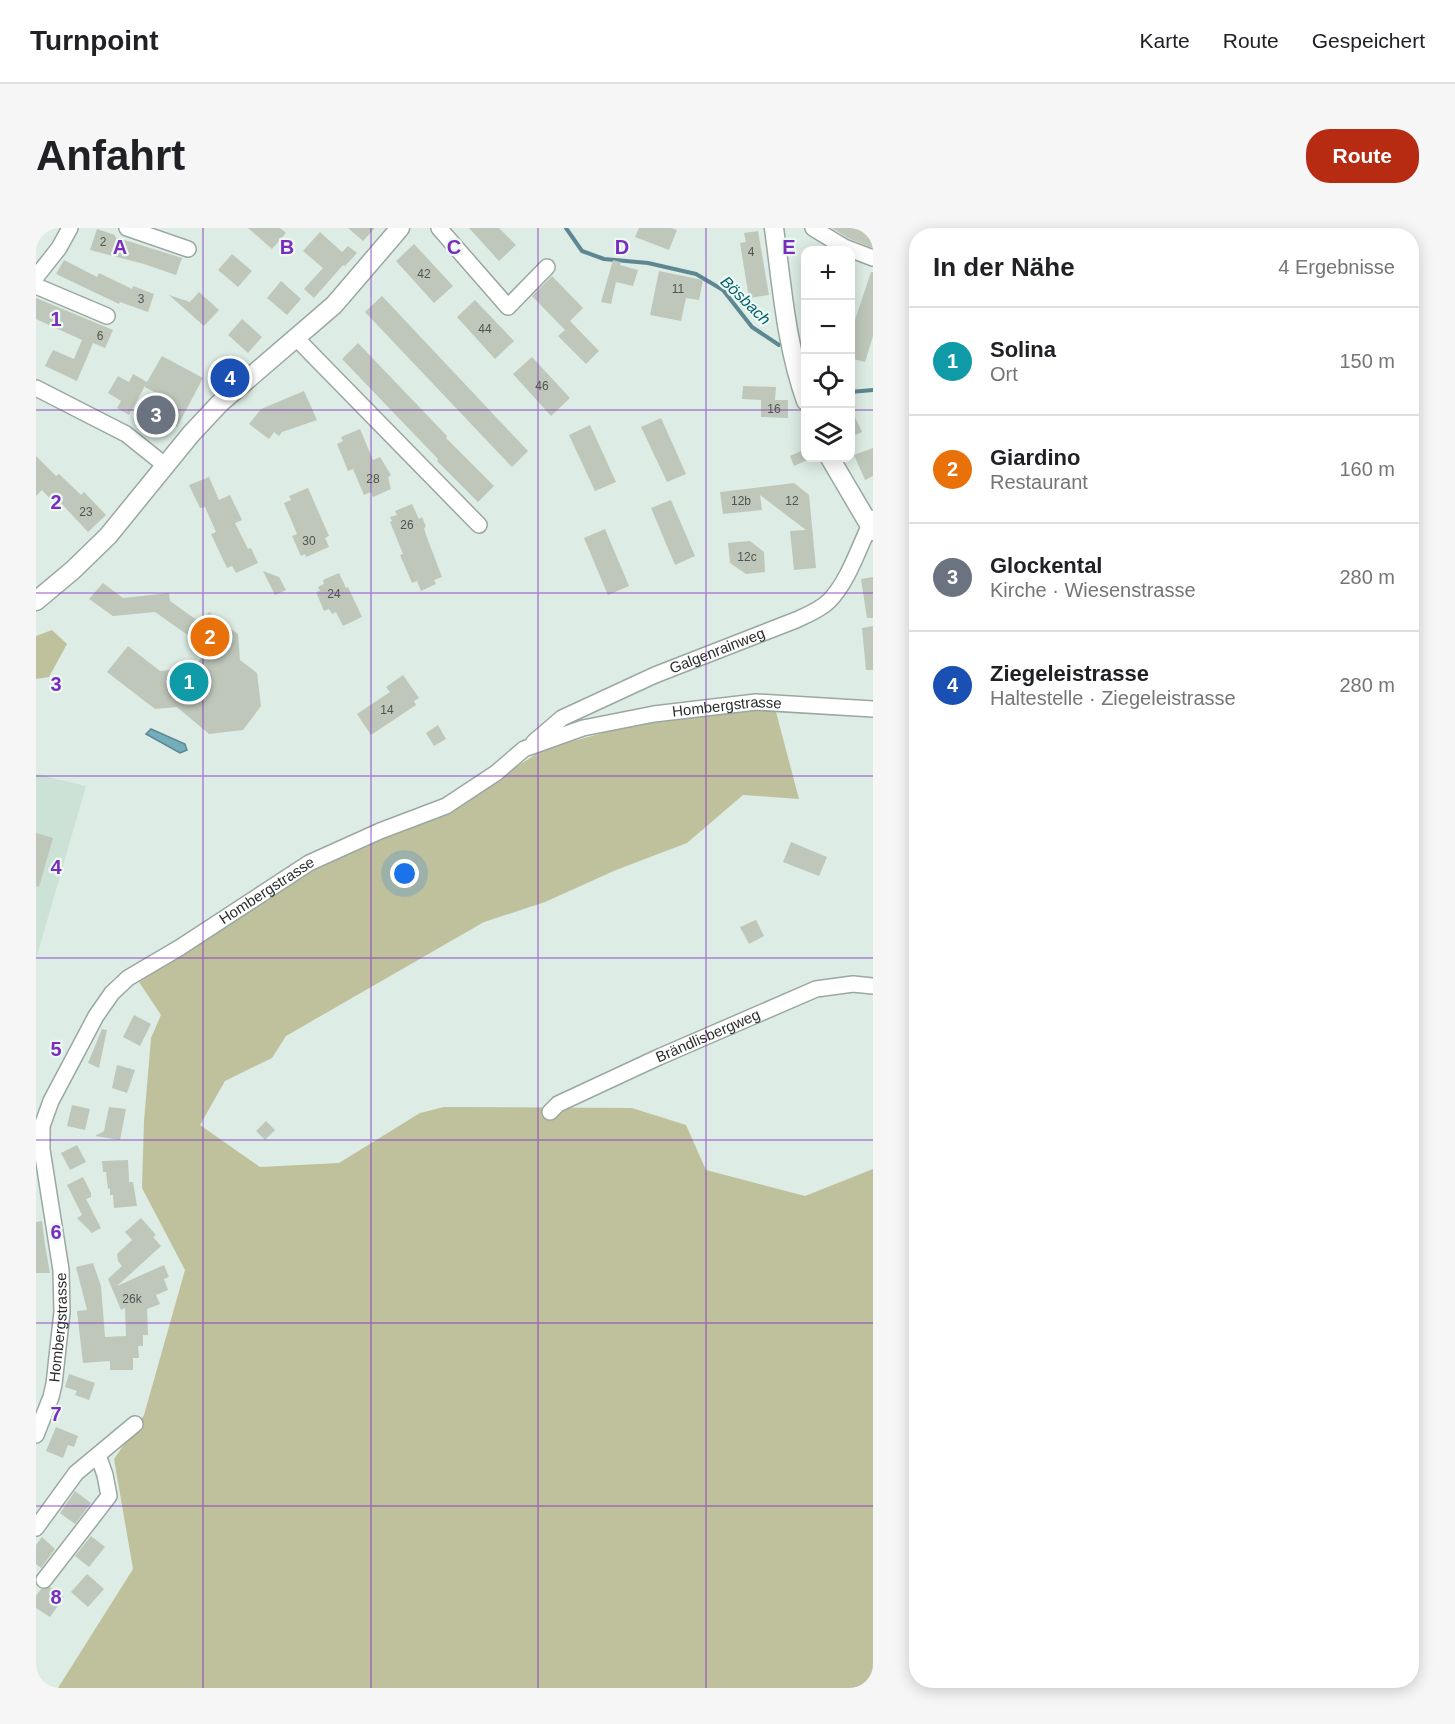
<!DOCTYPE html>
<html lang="de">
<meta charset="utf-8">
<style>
:root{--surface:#fff;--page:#f6f6f6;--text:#202124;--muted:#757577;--line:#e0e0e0;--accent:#b72b12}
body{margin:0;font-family:Arial,sans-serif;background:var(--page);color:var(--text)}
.controls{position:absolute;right:18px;top:18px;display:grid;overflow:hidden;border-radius:12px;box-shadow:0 3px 15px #0003}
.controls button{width:54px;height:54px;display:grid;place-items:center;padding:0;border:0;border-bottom:2px solid var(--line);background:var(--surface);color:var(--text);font:30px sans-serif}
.you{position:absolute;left:369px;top:646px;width:21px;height:21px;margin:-15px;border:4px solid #fff;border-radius:50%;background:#1a73e8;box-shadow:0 0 0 9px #1a73e833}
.badge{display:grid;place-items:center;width:39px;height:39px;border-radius:50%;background:var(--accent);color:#fff;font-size:20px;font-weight:700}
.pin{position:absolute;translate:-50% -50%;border:3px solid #fff;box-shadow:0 2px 6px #0006}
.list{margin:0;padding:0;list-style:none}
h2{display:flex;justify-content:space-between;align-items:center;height:78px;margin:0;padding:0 24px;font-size:26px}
h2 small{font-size:20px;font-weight:400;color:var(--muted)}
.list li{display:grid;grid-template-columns:39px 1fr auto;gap:18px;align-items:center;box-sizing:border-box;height:108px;padding:0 24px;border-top:2px solid var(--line)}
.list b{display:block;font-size:22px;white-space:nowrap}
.list p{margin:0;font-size:20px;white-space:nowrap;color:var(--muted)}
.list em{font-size:20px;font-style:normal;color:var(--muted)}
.icon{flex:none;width:33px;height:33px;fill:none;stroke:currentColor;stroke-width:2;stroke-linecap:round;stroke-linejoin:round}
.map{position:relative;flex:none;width:837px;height:1460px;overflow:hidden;border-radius:24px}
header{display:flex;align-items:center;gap:36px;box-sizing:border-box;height:84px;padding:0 30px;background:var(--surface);border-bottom:2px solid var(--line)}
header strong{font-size:28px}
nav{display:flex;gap:33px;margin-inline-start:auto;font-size:21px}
.intro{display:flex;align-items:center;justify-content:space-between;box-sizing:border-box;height:144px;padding:0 36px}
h1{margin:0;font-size:42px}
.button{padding:15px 27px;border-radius:24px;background:var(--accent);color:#fff;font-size:21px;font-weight:700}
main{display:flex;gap:36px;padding:0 36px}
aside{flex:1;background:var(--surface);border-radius:24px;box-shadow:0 3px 15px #0003}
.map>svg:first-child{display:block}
.built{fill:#cce2d7}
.green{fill:#bfc19d}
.water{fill:#73aebd;stroke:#5d8892;stroke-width:1.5}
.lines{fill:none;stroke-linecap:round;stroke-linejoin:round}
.stream{stroke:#5d8892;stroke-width:4}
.building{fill:#bfc7bb}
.minor-casing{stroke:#9aa8a1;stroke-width:18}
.tertiary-casing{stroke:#9aa8a1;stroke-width:21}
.minor{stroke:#fff;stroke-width:15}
.tertiary{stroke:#fff;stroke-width:18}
.grid{fill:none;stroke:#7b2cbf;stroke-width:1.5;stroke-opacity:0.55}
.labels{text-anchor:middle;stroke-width:4.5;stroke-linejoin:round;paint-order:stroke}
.number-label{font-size:12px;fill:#4f5550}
.street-label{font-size:15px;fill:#2a2f2c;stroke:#eaf9f1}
.water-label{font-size:16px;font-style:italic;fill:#065d6d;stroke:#eaf9f1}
.grid-label{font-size:20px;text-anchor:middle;font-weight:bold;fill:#7b2cbf;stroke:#eaf9f1;stroke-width:4.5;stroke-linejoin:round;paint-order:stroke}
</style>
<header>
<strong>Turnpoint</strong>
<nav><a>Karte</a><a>Route</a><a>Gespeichert</a></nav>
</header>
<div class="intro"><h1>Anfahrt</h1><a class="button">Route</a></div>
<main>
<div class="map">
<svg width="837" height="1460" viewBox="0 0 837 1460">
<rect width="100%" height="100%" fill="#ddece4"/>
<polygon class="built" points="0,546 50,558 0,731"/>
<g class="green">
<polygon points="16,402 31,416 13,449 0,451 0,408"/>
<polygon points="724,479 740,484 763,571 707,567 651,615 580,642 509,674 448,694 250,808 236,830 189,853 164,897 224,939 303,935 384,885 408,879 596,880 650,897 670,942 769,968 837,941 837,1460 22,1460 97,1341 78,1231 108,1187 149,1042 106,960 108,893 115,810 125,787 103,754 276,640 348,607 409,585 508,521 618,491"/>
</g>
<polygon class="water" points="115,501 149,516 151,522 144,525 110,506"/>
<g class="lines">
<g class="stream">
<polyline points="530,0 546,23 568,31 612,35 660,46 687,62 716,99 743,117"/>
<polyline points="814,164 837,162"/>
</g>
</g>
<g class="building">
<polygon points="212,0 244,0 250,5 236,21"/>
<polygon points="312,0 339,0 327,13"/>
<polygon points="433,0 463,0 480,17 463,33"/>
<polygon points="603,0 635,0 641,2 633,22 599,9"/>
<polygon points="796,0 831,0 837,2 837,20 812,10"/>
<polygon points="61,1 79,7 79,9 146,30 140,47 108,36 54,22"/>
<polygon points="722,3 733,67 713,70 704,15 710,14 708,5"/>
<polygon points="284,4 306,24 312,18 321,25 309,38 307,37 278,70 268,61 287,40 267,23"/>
<polygon points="378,16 417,58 398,75 360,33"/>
<polygon points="196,26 216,43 202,59 182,42"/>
<polygon points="28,32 61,49 63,45 96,61 97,58 118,66 112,84 84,74 83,76 20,46"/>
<polygon points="577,32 585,34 584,37 602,42 597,58 580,54 575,76 565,74"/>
<polygon points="623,43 667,52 663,72 650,70 645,93 614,87"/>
<polygon points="835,44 837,44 837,108 829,134 814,130 814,113 819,99 817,98"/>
<polygon points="516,48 547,80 534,93 563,123 550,136 522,108 529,102 496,68"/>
<polygon points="245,53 265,71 251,87 231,70"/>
<polygon points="163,64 183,82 168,98 133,67 154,74"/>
<polygon points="346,68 492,223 476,239 329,84"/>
<polygon points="0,70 77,102 69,120 57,115 41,153 9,138 17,122 38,131 46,112 0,91"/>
<polygon points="439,72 478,113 459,131 421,89"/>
<polygon points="206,91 226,109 212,125 192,107"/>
<polygon points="322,115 411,208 410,210 458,258 442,274 401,233 402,231 306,131"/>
<polygon points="126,128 167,150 141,199 127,191 136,174 109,159 110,156 93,187 81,180 85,173 72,165 82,148 93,154 97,146 111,154"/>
<polygon points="496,129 534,170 515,188 477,146"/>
<polygon points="707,158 740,159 739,172 752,172 752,190 725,189 725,172 706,171"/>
<polygon points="268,163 281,192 246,204 243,208 238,204 233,211 213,196 225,181"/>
<polygon points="814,178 826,204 814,209"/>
<polygon points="625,190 650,246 631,254 605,199"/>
<polygon points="554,197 580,254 559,263 533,207"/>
<polygon points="324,201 337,232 344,229 355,247 352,249 355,261 337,269 335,264 328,267 317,241 312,243 301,216 307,213 305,209"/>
<polygon points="837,220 837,248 829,252 818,227"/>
<polygon points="767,222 771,232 758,238 754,228"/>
<polygon points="0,228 20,248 23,246 45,267 48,264 70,287 52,304 24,274 21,278 6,262 0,268"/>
<polygon points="173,249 183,272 194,267 206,292 199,295 212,321 215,320 222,335 200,345 196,338 191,340 175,306 180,304 169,279 164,280 153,257"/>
<polygon points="758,255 773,267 780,340 758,342 754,303 770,302 724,267 726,282 687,286 684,264"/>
<polygon points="272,260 293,308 289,310 293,319 270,329 269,326 265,328 256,308 261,306 248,275 255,272 253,268"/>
<polygon points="635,272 659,328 639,337 615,280"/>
<polygon points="376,276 383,291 386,289 390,299 388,300 390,307 406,349 398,352 400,356 385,363 381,353 376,355 364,327 367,326 354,294 356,293 354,289 361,287 359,283"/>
<polygon points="569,301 593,358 572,367 548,310"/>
<polygon points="714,313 728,324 729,344 710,346 694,335 692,315"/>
<polygon points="227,343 243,349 250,362 239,367"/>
<polygon points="303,345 310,360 312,359 326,389 307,398 300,384 296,386 293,381 288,383 280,364 284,363 282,359 288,356 287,352"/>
<polygon points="837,349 837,390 831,390 825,351"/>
<polygon points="67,355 87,370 133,365 134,373 165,395 173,384 202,406 204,432 221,445 225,478 207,502 173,506 141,479 119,481 71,444 92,418 124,443 159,439 165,430 163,415 119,384 77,388 53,371"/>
<polygon points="837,398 837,442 830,442 826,400"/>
<polygon points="367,447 383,470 378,473 380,477 335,507 321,486 354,464 350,459"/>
<polygon points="402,497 410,511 398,518 390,505"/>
<polygon points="0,605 17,610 3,659 0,658"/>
<polygon points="755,614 791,629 783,648 747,634"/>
<polygon points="720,692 728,708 713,716 704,699"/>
<polygon points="98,787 115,796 104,818 87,809"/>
<polygon points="66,801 71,802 63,840 52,835"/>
<polygon points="81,837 99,842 91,865 76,860"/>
<polygon points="36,877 54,881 49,902 31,898"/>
<polygon points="73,879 90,881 84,912 59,908 68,903"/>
<polygon points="230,893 239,902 229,912 220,903"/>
<polygon points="41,917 50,934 34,942 25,925"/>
<polygon points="92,932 93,954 97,954 101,978 78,980 77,967 74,967 74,960 72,961 70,944 67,944 66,933"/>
<polygon points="47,949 55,965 55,969 50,971 65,1000 56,1005 41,990 46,987 31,957"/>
<polygon points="105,990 120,1007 117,1009 125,1018 81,1058 128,1037 133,1049 128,1051 132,1062 120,1067 124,1076 111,1081 112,1107 107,1107 107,1118 102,1118 103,1130 97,1130 97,1142 74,1142 74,1133 47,1135 41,1083 51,1082 40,1039 57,1035 65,1058 69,1109 90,1108 89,1080 85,1082 72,1051 86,1038 82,1033 81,1026 96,1012 89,1004"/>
<polygon points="6,993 9,1017 14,1045 0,1045 0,994"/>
<polygon points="33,1146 59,1155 53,1172 39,1167 41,1163 29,1159"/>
<polygon points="20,1199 42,1208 38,1219 32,1217 27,1230 10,1223"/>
<polygon points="39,1263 55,1275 39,1296 24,1285"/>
<polygon points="55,1308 69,1319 53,1339 39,1328"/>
<polygon points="6,1309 19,1321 5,1340 0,1336 0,1317"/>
<polygon points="51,1346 68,1361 52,1379 35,1364"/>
<polygon points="14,1359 28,1369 14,1389 0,1380 0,1368 5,1361"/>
</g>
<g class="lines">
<g class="minor-casing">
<g id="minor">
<polyline points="91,0 152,21"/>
<polyline points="403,0 472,79 511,39"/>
<polyline points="777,0 808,19 837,30"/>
<polyline points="0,49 23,20 34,0"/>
<polyline points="0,58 71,88"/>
<polyline points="260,110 443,297"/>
<polyline points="0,160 90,206 130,238"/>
<path id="s1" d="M498 514 526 490 619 447 760 392C771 387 784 382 793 373 813 353 824 316 837 290"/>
<path id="s2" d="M514 884 522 876 623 829 780 761 817 756 837 758"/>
<path id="s3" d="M0 1207 15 1169 18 1156 26 1084 25 1042 6 922V898L15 873 60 788 76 765 92 750 143 720 273 635 344 603 410 578 460 545 488 521 547 500 618 486 720 474 837 481"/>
<polyline points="0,1300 40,1245 99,1196"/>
<polyline points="8,1352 73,1268 69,1247 62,1227"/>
</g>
</g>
<g class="tertiary-casing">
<g id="tertiary">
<path d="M738 0C746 58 750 117 770 173"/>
<polyline points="794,230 837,303"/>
<polyline points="0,373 37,342 72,308 155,206 184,175 298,77 364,0"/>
</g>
</g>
<use href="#minor" class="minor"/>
<use href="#tertiary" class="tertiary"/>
</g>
<path class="grid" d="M167 0V1460M335 0V1460M502 0V1460M670 0V1460M0 182H770M814 182H837M0 365H837M0 548H837M0 730H837M0 912H837M0 1095H837M0 1278H837"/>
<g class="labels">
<g class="number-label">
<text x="67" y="18">2</text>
<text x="715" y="28">4</text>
<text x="388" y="50">42</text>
<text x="642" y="65">11</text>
<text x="105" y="75">3</text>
<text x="449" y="105">44</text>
<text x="64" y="112">6</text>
<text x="506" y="162">46</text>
<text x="738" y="185">16</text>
<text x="337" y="255">28</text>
<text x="705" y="277">12b</text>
<text x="756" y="277">12</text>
<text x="50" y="288">23</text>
<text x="371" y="301">26</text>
<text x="273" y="317">30</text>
<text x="711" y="333">12c</text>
<text x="298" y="370">24</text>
<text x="351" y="486">14</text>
<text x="96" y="1075">26k</text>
</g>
<g class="street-label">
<text dy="5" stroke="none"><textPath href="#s1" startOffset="206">Galgenrainweg</textPath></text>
<text dy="5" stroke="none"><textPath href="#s3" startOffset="1155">Hombergstrasse</textPath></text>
<text dy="5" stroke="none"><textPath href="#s3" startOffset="651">Hombergstrasse</textPath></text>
<text dy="5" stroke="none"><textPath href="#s2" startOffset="176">Brändlisbergweg</textPath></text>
<text dy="5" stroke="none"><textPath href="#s3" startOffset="111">Hombergstrasse</textPath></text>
</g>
<g class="water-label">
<text transform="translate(710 72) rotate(44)" y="6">Bösbach</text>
</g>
</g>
<g class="grid-label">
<text x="84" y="26">A</text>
<text x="251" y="26">B</text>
<text x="418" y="26">C</text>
<text x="586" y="26">D</text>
<text x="753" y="26">E</text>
<text x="20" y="98">1</text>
<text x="20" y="281">2</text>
<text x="20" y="463">3</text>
<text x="20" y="646">4</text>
<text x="20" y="828">5</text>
<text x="20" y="1011">6</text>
<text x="20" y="1193">7</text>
<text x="20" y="1376">8</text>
</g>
</svg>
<div class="controls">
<button>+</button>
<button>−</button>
<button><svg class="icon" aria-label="locate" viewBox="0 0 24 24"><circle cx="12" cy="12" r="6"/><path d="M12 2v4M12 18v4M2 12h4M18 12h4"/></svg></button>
<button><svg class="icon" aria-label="layers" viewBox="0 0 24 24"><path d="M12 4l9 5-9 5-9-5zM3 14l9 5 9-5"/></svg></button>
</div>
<div class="you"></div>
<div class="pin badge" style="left:153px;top:454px;background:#0f9aa8">1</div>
<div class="pin badge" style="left:174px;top:409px;background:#e8710a">2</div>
<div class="pin badge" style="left:120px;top:187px;background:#6b7280">3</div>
<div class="pin badge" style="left:194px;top:150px;background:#1a4fb4">4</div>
</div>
<aside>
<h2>In der Nähe<small>4 Ergebnisse</small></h2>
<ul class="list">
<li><span class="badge" style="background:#0f9aa8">1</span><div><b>Solina</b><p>Ort</p></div><em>150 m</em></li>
<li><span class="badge" style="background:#e8710a">2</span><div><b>Giardino</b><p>Restaurant</p></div><em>160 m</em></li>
<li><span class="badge" style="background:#6b7280">3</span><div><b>Glockental</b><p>Kirche · Wiesenstrasse</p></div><em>280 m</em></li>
<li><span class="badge" style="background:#1a4fb4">4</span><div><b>Ziegeleistrasse</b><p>Haltestelle · Ziegeleistrasse</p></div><em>280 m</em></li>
</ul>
</aside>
</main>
